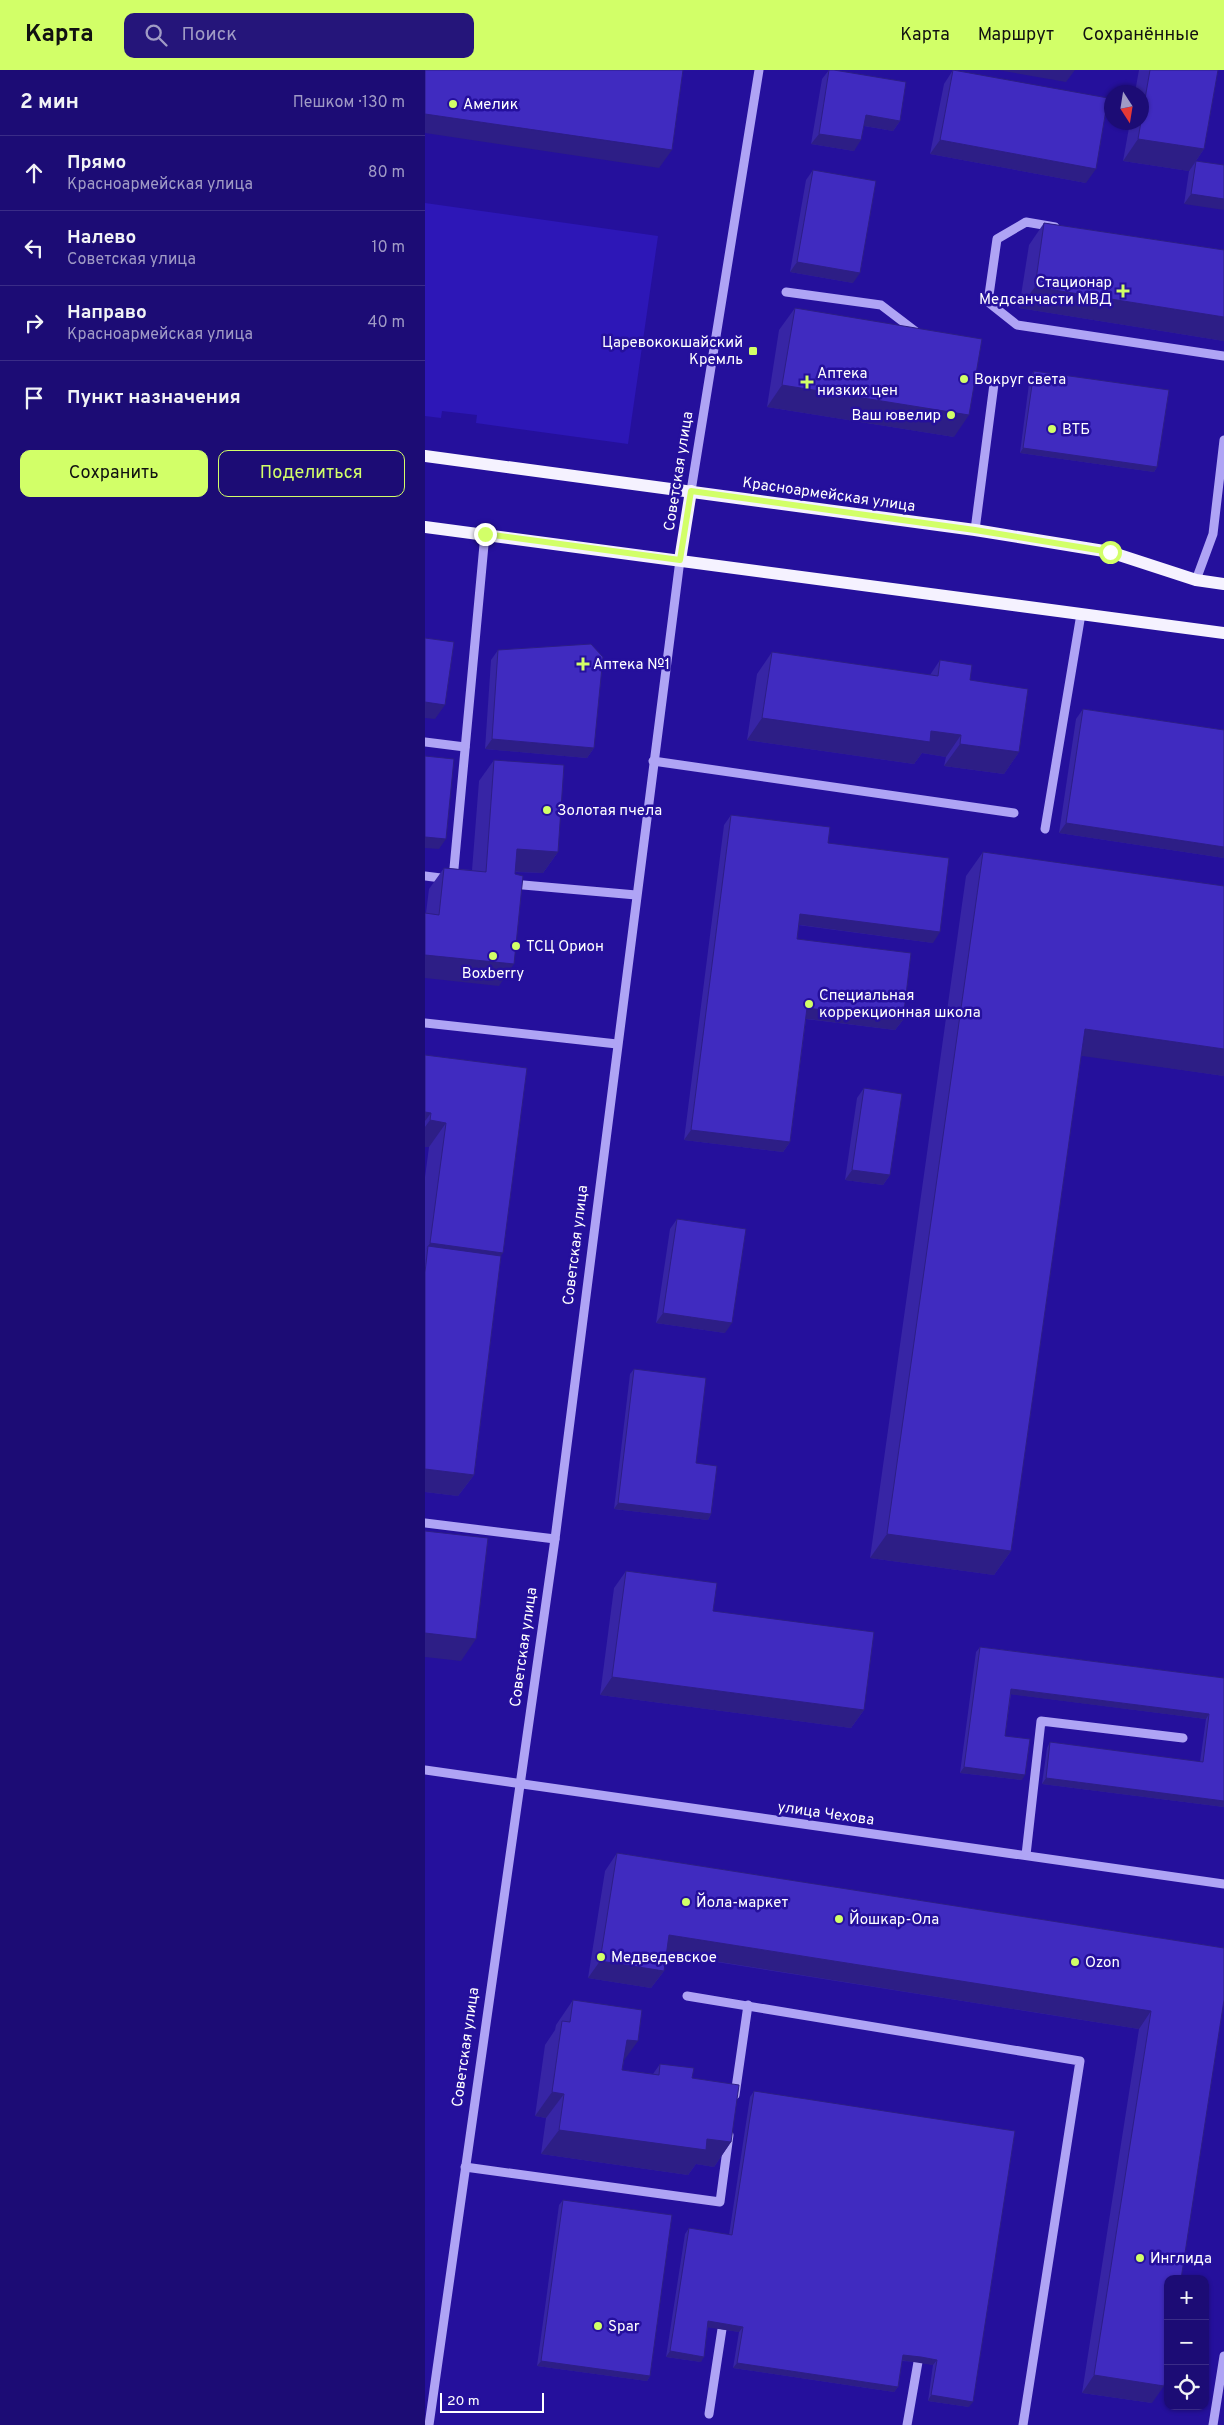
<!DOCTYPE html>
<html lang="ru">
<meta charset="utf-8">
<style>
:root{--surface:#1c0c75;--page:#25157a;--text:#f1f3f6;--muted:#a09bc5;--line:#3a2c87;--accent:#d2ff68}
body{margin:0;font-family:Overpass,sans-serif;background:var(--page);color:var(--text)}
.controls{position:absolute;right:15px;bottom:15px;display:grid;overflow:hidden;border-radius:10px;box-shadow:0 1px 4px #0004}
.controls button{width:45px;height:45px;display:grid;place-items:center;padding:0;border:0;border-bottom:1px solid var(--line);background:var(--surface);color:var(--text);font:25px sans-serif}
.compass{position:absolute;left:679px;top:15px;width:45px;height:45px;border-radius:50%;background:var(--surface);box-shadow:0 1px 4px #0004;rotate:168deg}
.scale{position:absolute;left:15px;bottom:12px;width:104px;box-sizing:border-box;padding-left:5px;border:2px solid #fff;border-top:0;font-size:14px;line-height:18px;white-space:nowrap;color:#fff;-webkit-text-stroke:4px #25109c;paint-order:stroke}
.stop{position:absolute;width:15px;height:15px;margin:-11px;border:4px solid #d2ff68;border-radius:50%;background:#fff}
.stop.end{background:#d2ff68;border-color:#fff;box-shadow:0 1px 5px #0008}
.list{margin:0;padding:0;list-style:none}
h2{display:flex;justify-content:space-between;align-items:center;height:65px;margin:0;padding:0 20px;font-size:21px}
h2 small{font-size:16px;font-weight:400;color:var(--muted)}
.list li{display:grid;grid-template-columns:32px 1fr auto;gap:15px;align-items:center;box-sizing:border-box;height:75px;padding:0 20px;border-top:1px solid var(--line)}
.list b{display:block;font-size:19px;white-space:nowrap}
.list p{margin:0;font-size:16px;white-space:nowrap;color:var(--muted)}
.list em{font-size:16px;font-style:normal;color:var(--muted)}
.actions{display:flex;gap:10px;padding:15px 20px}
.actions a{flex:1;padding:11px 0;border:1px solid var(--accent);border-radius:10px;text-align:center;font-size:18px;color:var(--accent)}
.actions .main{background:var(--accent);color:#111}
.icon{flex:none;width:28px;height:28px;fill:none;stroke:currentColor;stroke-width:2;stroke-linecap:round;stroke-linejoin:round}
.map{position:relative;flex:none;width:799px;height:2355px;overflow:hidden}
header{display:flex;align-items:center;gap:30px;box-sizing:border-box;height:70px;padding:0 25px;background:var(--accent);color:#111}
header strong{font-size:24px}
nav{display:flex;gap:28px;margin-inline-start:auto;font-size:18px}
.search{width:350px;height:45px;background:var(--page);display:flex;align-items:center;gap:12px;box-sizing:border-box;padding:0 18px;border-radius:10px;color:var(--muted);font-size:19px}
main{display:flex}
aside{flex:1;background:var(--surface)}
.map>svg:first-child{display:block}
.green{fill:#2d17b7}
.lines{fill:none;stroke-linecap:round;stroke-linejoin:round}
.minor{stroke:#afa4f5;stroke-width:9}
.major{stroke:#f5f2ff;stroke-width:12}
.wall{fill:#3725a5}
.shaded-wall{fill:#2d1e86}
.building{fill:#402bc0;stroke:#2d1e86}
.route{stroke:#d2ff68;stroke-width:6}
.poi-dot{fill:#d2ff68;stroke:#25109c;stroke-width:2}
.labels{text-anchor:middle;stroke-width:5;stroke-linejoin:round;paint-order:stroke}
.poi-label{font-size:15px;fill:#fff;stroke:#25109c;text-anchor:start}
.street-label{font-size:15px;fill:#fff;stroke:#25109c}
</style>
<header>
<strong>Карта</strong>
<div class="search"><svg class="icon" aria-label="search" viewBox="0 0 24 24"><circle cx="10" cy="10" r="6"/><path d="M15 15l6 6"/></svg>Поиск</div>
<nav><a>Карта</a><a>Маршрут</a><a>Сохранённые</a></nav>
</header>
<main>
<aside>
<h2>2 мин<small>Пешком · 130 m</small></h2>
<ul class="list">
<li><svg class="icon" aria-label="ahead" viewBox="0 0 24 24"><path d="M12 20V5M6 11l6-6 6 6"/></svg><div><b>Прямо</b><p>Красноармейская улица</p></div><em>80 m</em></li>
<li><svg class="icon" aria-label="left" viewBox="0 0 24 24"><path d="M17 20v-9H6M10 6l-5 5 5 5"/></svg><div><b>Налево</b><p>Советская улица</p></div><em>10 m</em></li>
<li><svg class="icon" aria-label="right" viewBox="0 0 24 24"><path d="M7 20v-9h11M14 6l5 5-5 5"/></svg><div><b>Направо</b><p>Красноармейская улица</p></div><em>40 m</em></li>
<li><svg class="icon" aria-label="arrive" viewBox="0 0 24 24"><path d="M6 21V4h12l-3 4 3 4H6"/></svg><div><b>Пункт назначения</b></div></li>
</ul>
<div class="actions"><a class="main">Сохранить</a><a>Поделиться</a></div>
</aside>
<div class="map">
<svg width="799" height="2355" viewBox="0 0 799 2355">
<rect width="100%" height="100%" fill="#25109c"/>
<polygon class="green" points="0,133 233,166 203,374 51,353 52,345 17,341 16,348 0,346"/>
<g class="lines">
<g class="minor">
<polyline points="630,157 601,152 572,169 563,232 592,255 799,286"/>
<polyline points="361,222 456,235 494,264"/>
<polyline points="266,421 334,0"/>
<polyline points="550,460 569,314"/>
<polyline points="771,510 788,464 799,370"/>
<polyline points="0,672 40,677"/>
<polyline points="228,691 589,743"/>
<polyline points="620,759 656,544"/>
<polyline points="0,806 24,809"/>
<polyline points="28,809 60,464"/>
<polyline points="87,814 211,825"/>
<polyline points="0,953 192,974"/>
<polyline points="0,1453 130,1469"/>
<polyline points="0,1700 799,1814"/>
<polyline points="601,1785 616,1651 758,1668"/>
<polyline points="262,1926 655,1991 598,2355"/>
<polyline points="310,2025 323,1935"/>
<polyline points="40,2097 295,2132 304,2065"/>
<polyline points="284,2344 297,2259"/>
<polyline points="4,2355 130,1469 255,490"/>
<polyline points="482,2355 493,2292"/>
<polyline points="788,2355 799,2286"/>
</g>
<g class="major">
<polyline points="0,386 550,460 685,482 771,510 799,514"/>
<polyline points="0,457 799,563"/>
<polyline points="255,490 266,421"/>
</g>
</g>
<g class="wall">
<polygon points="404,0 409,0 475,51 468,61 439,56 429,81 386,74 397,9"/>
<polygon points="528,0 661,113 505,84 519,14"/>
<polygon points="714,0 793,0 779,79 764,101 698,91 705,52 716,52 716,22 710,22"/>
<polygon points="771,91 799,95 759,134 764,101"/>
<polygon points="388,100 428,213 365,202 381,110"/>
<polygon points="619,153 799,180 799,271 594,238 604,175"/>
<polygon points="370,238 529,367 342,337 354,260"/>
<polygon points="609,301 732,397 729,402 595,383 605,306"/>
<polygon points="73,580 169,678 162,688 60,679 66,590"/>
<polygon points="347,582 505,605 515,590 545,610 594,682 579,704 519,696 521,687 497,683 489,694 322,670 332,604"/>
<polygon points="658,639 799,660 799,788 634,763 651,649"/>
<polygon points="69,690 133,782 118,803 90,802 74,916 1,843 4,819 19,798 47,800 54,711"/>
<polygon points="306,745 403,773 508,873 373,855 372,869 478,950 470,960 381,949 365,1072 358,1082 259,1070 299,755"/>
<polygon points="558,782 799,816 799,1006 656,985 586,1481 569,1505 445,1488 541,806"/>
<polygon points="0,985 76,1186 49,1405 33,1426 0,1422 0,1107 4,1077 0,1077"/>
<polygon points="439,1018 465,1105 458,1115 420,1110 432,1028"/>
<polygon points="252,1149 300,1263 231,1253 245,1159"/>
<polygon points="209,1299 271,1393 286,1444 283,1450 189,1439 205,1304"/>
<polygon points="201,1501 288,1541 439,1640 426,1658 175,1625 189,1518"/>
<polygon points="555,1577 799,1608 799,1737 617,1714 622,1678 625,1672 775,1692 781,1649 586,1624 580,1666 597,1710 535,1703 551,1582"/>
<polygon points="192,1783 799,1878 727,2333 657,2323 714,1959 241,1884 239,1901 226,1918 163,1908 180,1801"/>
<polygon points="148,1930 199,1991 197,2000 228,2004 235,1994 267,2008 306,2072 289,2097 271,2094 263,2105 116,2084 121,2048 110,2046 120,1975 130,1960 131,1955"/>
<polygon points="329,2021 544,2337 503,2331 508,2295 493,2292 477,2291 473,2317 469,2322 308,2298 314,2262 283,2257 276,2292 241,2287 260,2164 264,2158 304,2165 325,2027"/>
<polygon points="138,2130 225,2306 222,2311 112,2296 134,2135"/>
</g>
<g class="shaded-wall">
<polygon points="573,0 650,0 641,12"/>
<polygon points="0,44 247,80 234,98 0,63"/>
<polygon points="441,45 475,51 468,61 434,55"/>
<polygon points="394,64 436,70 429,81 386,74"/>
<polygon points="713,69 779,79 764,101 698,91"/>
<polygon points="515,70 671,99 661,113 505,84"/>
<polygon points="766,124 799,129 799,140 759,134"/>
<polygon points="372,192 435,203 428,213 365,202"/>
<polygon points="610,217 799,247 799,271 594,238"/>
<polygon points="357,315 544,345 529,367 342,337"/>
<polygon points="598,378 732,397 729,402 595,383"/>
<polygon points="0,632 20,635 10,649 0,648"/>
<polygon points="337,648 506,661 536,665 521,687 497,683 489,694 322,670"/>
<polygon points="67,669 169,678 162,688 60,679"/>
<polygon points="535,674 594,682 579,704 519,696"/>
<polygon points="641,753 799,777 799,788 634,763"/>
<polygon points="0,767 21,769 14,779 0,778"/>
<polygon points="92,779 133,782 118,803 77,801"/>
<polygon points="375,844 515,862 508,873 368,854"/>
<polygon points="0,885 89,894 74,916 0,908"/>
<polygon points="382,938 478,950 470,960 375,948"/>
<polygon points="660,959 799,979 799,1006 643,984"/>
<polygon points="0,1042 6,1043 0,1051"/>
<polygon points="5,1050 21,1053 4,1077 0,1077 0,1057"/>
<polygon points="266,1060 365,1072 358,1082 259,1070"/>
<polygon points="427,1100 465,1105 458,1115 420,1110"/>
<polygon points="5,1173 78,1183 61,1207 3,1176 0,1181"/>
<polygon points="238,1243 307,1253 300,1263 231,1253"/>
<polygon points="0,1399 49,1405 33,1426 0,1422"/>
<polygon points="193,1433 286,1444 283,1450 189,1439"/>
<polygon points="462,1464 586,1481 569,1505 445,1488"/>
<polygon points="0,1563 51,1569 36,1591 0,1587"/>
<polygon points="187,1607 439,1640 426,1658 175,1625"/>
<polygon points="586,1619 784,1644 781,1649 583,1624"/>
<polygon points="539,1697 600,1705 597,1710 535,1703"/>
<polygon points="621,1708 799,1731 799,1737 617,1714"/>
<polygon points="244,1865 726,1941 714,1959 232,1882"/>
<polygon points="175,1891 239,1901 226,1918 163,1908"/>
<polygon points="202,1970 213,1971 195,1996"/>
<polygon points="127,2022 139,2024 121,2048 110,2046"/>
<polygon points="134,2060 282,2069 306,2072 289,2097 271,2094 263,2105 116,2084"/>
<polygon points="283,2251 318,2257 314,2262 280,2257"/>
<polygon points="245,2281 279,2287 276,2292 241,2287"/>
<polygon points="478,2285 496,2287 512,2290 508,2295 475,2290"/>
<polygon points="116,2291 225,2306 222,2311 112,2296"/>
<polygon points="312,2293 473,2317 469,2322 308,2298"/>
<polygon points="669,2305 739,2316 727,2333 657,2323"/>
<polygon points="506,2325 548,2332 544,2337 503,2331"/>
</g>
<g class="building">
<polygon points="0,0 258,0 247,80 0,44"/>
<polygon points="404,0 409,0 481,12 475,51 441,45 436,70 394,64"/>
<polygon points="528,0 683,28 671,99 515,70"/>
<polygon points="725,0 793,0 779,79 713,69"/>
<polygon points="771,91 799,95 799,129 766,124"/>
<polygon points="388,100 451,111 435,203 372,192"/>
<polygon points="619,153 799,180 799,247 610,217"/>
<polygon points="370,238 557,269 544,345 357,315"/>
<polygon points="609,301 744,320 732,397 598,378"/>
<polygon points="0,568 29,572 20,635 0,632"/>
<polygon points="166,574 178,587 169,678 67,669 73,580"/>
<polygon points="347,582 513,606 515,590 547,595 545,610 603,619 594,682 535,674 536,665 506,661 505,672 337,648"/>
<polygon points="658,639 799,660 799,777 641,753"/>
<polygon points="0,686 29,689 21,769 0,767"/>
<polygon points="69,690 139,695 133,782 92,779 90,804 98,806 89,894 0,885 0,843 14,845 19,798 61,802"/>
<polygon points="306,745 405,757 403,773 524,788 515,862 375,844 372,869 486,883 478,950 382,938 365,1072 266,1060"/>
<polygon points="558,782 799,816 799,979 660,959 586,1481 462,1464"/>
<polygon points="0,985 102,998 78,1183 5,1173 21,1053 5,1050 6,1043 0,1042"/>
<polygon points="439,1018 477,1024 465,1105 427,1100"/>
<polygon points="252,1149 321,1159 307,1253 238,1243"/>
<polygon points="3,1176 76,1186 49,1405 0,1399 0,1202"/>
<polygon points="209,1299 281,1308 271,1393 292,1396 286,1444 193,1433"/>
<polygon points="0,1461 63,1468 51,1569 0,1563"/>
<polygon points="201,1501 292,1513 288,1541 449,1562 439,1640 187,1607"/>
<polygon points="555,1577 799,1608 799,1731 621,1708 625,1672 778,1692 784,1644 586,1619 580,1666 605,1669 600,1705 539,1697"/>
<polygon points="192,1783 799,1878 799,1930 756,2209 743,2209 743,2294 739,2316 669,2305 726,1941 244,1865 239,1901 175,1891"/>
<polygon points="148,1930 217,1940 213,1971 202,1970 197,2000 234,2005 235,1994 269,1998 267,2008 314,2015 306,2072 282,2069 281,2080 134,2060 139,2024 127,2022 137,1951 145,1952"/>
<polygon points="329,2021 590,2061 548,2332 506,2325 512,2290 496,2287 478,2285 473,2317 312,2293 318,2257 283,2251 279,2287 245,2281 264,2158 307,2165"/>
<polygon points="138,2130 247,2145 225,2306 116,2291"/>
</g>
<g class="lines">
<polyline class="route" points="60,464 255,490 266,421 550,460 685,482"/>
</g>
<g class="poi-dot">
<circle cx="28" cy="34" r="5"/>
<path d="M695.5 213.5h5v5h5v5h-5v5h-5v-5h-5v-5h5z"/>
<rect x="323" y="276" width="10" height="10" rx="2.5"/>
<circle cx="539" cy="309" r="5"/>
<path d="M379.5 304.5h5v5h5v5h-5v5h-5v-5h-5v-5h5z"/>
<circle cx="526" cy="345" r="5"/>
<circle cx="627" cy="359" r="5"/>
<path d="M155.5 586.5h5v5h5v5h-5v5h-5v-5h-5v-5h5z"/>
<circle cx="122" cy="740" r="5"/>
<circle cx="91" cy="876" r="5"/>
<circle cx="68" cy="886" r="5"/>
<circle cx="384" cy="934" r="5"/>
<circle cx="261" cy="1832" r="5"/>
<circle cx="414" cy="1849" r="5"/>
<circle cx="176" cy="1887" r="5"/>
<circle cx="650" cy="1892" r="5"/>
<circle cx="715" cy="2188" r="5"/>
<circle cx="173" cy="2256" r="5"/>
</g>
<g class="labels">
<g class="poi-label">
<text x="38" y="39">Амелик</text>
<text x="687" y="217" text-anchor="end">Стационар<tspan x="687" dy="17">Медсанчасти МВД</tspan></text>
<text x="318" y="277" text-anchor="end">Царевококшайский<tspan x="318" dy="17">Кремль</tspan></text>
<text x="392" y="308">Аптека<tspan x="392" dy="17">низких цен</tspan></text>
<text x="549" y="314">Вокруг света</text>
<text x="516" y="350" text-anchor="end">Ваш ювелир</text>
<text x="637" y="364">ВТБ</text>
<text x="168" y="599">Аптека №1</text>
<text x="132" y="745">Золотая пчела</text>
<text x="101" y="881">ТСЦ Орион</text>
<text x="68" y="908" text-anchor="middle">Boxberry</text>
<text x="394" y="930">Специальная<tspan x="394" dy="17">коррекционная школа</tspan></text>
<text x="271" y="1837">Йола-маркет</text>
<text x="424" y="1854">Йошкар-Ола</text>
<text x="186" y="1892">Медведевское</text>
<text x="660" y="1897">Ozon</text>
<text x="725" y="2193">Инглида</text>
<text x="183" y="2261">Spar</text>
</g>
<g class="street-label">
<text transform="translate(253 401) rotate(-81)" y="5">Советская улица</text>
<text transform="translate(404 424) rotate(8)" y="5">Красноармейская улица</text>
<text transform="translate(150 1175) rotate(-83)" y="5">Советская улица</text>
<text transform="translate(98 1577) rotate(-82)" y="5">Советская улица</text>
<text transform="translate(401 1743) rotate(8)" y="5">улица Чехова</text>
<text transform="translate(40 1977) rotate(-82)" y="5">Советская улица</text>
</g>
</g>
</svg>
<div class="controls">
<button>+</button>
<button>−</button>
<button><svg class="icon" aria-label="locate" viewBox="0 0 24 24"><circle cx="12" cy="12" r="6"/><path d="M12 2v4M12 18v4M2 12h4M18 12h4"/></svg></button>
</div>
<svg class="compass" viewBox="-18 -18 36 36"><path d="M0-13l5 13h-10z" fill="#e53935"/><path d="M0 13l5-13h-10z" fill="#a09bc5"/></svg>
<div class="scale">20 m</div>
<div class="stop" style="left:685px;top:482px"></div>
<div class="stop end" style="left:60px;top:464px"></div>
</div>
</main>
